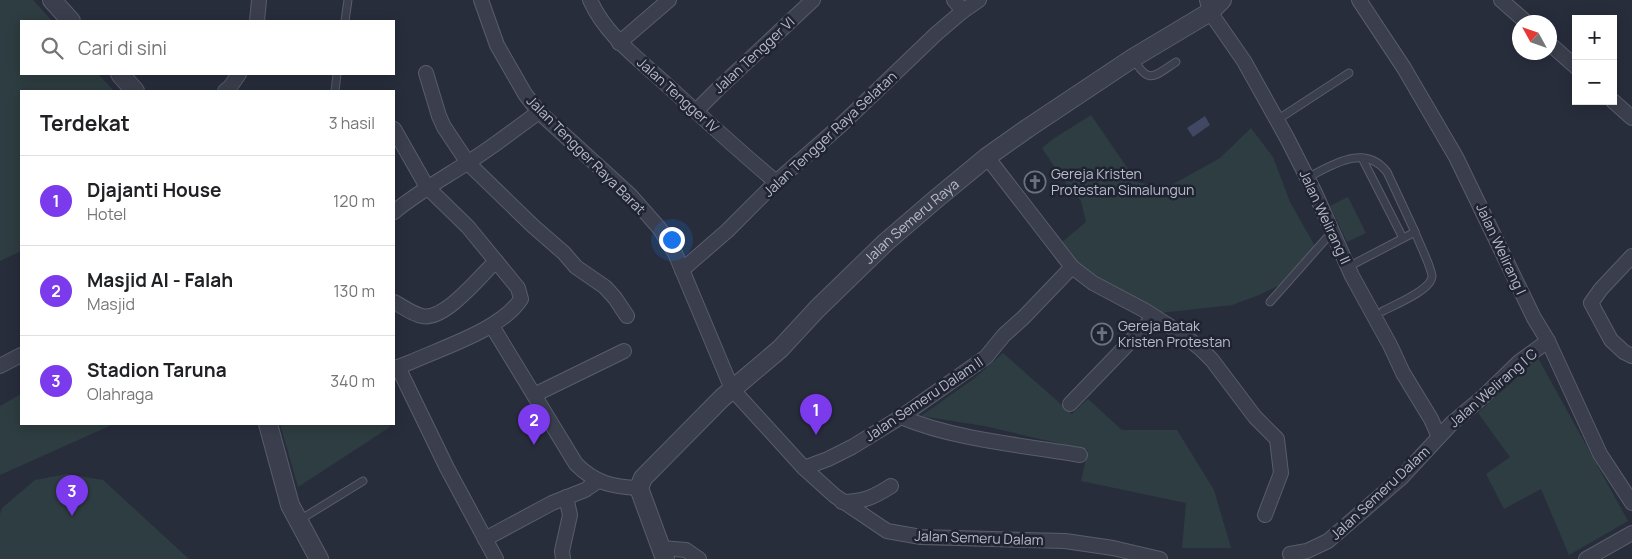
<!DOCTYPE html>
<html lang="id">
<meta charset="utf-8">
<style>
:root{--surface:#fff;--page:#f6f6f6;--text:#202124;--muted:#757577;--line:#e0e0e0;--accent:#7c3aed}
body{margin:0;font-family:Manrope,sans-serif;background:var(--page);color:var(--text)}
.controls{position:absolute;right:15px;top:15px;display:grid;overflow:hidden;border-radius:0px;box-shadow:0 2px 12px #0003}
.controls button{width:45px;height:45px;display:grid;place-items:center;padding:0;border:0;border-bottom:1px solid var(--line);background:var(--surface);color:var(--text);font:25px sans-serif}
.compass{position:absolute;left:1512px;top:15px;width:45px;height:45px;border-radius:50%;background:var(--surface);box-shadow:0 2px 12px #0003;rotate:310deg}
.you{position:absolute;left:671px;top:239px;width:18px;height:18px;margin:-12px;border:4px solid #fff;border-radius:50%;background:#1a73e8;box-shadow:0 0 0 8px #1a73e833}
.badge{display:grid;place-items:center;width:32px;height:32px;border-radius:50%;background:var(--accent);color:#fff;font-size:16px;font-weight:700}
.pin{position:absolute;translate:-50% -41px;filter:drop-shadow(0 1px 2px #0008)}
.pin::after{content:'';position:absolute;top:26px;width:18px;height:15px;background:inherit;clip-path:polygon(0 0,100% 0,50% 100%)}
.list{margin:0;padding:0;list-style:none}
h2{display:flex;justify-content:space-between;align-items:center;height:65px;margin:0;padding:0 20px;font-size:21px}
h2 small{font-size:16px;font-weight:400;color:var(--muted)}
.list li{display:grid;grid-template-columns:32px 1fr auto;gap:15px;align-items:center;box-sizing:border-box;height:90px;padding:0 20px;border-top:1px solid var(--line)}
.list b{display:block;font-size:19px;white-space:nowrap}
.list p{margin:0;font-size:16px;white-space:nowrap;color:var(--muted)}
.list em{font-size:16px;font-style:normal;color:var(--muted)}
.icon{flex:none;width:28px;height:28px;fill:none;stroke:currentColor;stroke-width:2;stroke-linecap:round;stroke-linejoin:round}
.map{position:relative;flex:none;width:1632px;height:559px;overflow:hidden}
.search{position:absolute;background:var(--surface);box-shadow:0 2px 12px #0003;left:20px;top:20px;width:375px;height:55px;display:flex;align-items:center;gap:12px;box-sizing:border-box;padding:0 18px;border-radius:0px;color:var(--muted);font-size:19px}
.panel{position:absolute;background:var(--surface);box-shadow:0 2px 12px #0003;left:20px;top:90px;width:375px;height:335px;border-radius:0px}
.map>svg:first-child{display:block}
.green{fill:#2e3d41}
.water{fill:#404863}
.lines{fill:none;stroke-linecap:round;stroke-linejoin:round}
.service-casing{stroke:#595d6b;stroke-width:9}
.minor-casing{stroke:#595d6b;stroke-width:16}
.tertiary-casing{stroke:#595d6b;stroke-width:20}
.service{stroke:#3b3f4d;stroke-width:7}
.minor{stroke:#3b3f4d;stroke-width:14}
.tertiary{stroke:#3b3f4d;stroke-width:18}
.labels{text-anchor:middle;stroke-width:5;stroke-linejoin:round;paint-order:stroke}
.street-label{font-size:14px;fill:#b8bbc8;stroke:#202432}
.poi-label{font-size:14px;fill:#b8bbc8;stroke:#202432;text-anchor:start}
</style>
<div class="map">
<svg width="1632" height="559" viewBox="0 0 1632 559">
<rect width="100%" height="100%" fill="#282d3c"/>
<g class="green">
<polygon points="0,0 33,0 52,21 21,21 21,74 98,74 114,91 21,91 21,251 0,261"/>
<polygon points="1091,115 1137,182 1166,188 1220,158 1251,128 1273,157 1290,202 1316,248 1280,285 1259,295 1232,305 1160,313 1111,290 1056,247 1086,222 1081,201 1066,184 1042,148 1053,139"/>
<polygon points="1348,197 1366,233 1347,242 1330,206"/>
<polygon points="1003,353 1072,414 1088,399 1122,430 1177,430 1214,490 1231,548 1182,548 1186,503 1081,481 1088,450 984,426 921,416 975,378"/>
<polygon points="1538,358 1628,521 1569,555 1541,489 1504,509 1486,474 1510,457 1478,413"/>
<polygon points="21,394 21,424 114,424 0,475 0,406"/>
<polygon points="280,424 388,424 390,427 298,487"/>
<polygon points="67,474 103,480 189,559 0,559 0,514 2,508 35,480"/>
</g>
<polygon class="water" points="1205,116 1210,125 1193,137 1187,128"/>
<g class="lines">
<g class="service-casing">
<g id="service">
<polyline points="345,21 348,0"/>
<path d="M1133 58C1149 86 1154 76 1176 62"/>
<polyline points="335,91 337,74"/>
<polyline points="1277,120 1349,73"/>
<polyline points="1362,158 1403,238"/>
<path d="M1307 178C1332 165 1365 143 1387 172L1415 232"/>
<path d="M1348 267 1415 232C1419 243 1431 266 1432 276 1432 290 1394 305 1383 311"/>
<polyline points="1270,302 1332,232"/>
<polyline points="298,521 363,481"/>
</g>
</g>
<g class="minor-casing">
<g id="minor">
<polyline points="481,0 497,45 525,94 539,112 631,196 660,229 675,253 732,389 804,468 835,496 887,531 921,537 1065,541 1113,548 1160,559"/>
<path d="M590 0C606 36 639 59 667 85 703 118 739 151 776 182"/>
<polyline points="954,0 963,11"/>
<polyline points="1207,0 1210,12 1244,61 1287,138 1316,195 1352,276 1390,345 1403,373 1431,419 1439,437"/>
<polyline points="1359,0 1404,68 1456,157 1534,318 1548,341 1600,454 1632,503"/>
<polyline points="1501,0 1526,22"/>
<polyline points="257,21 259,0"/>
<polyline points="619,43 669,0"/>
<polyline points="1550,44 1576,67"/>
<polyline points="426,73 439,116 444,127 468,163 533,226 564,253 576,267 605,287 615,298 627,316"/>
<polyline points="225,91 230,87 239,74"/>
<polyline points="1613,101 1632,118"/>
<polyline points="696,111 719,88 813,0"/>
<path d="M394 129 427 187 468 227 518 288 521 299C502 329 444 347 411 362L398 367H394"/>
<polyline points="987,157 1072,267 1093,283 1144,310 1185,336 1201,349 1212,360 1255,417 1277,439 1281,473 1265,515"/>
<path d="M394 212C417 193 442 179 467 163 492 148 515 129 539 112"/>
<polyline points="1632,256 1601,289 1591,303 1611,340 1624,352 1632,356"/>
<polyline points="682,270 727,231 776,182 841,125 936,34 963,11 979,0"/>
<path d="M394 302C402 306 412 314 422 316 445 321 480 276 496 261"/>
<path d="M492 326 576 464C595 483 612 487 639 488"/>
<polyline points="0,366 21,355"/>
<polyline points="398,367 447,468 496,559"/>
<polyline points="534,395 624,351"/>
<polyline points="1070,404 1154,317"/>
<path d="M901 417C956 440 1022 445 1080 455"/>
<polyline points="804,468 828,459 852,447 901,417 986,357 1004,335 1023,318 1072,267"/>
<path d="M842 502C863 502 874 497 891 486"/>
<polyline points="485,539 552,503 585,490 598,481"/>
<polyline points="661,548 686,550 699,559"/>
<polyline points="1290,554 1307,551 1328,541 1401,478 1452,423 1484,396 1519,362 1548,341"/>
<polyline points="563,559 562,551 570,515 566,497"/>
<polyline points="1586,559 1632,533"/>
</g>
</g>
<g class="tertiary-casing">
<g id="tertiary">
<polyline points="52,0 71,21"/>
<polyline points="120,74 135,91"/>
<polyline points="268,424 290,505 319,559"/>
<path id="s1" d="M665 559 639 488 643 478 722 398 780 349 817 309 886 242 936 199 987 157 1028 128 1133 58 1210 12 1222 0"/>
</g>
</g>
<use href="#service" class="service"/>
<use href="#minor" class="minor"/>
<use href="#tertiary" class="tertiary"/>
</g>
<defs>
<g id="church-ring" transform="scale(1.125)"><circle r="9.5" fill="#202432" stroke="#6b7280" stroke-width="1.5"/><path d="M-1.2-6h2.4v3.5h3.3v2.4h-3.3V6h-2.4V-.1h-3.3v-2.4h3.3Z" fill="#6b7280"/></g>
</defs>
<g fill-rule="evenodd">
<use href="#church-ring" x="1035" y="182"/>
<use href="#church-ring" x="1102" y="334"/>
</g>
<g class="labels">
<g class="street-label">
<text transform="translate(754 55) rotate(-43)" y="5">Jalan Tengger VI</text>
<text transform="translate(678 95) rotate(42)" y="5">Jalan Tengger IV</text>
<text transform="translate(830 134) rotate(-43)" y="5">Jalan Tengger Raya Selatan</text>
<text transform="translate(586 155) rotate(45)" y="5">Jalan Tengger Raya Barat</text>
<text transform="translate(1325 217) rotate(65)" y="5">Jalan Welirang II</text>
<text dy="5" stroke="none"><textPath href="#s1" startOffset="458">Jalan Semeru Raya</textPath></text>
<text transform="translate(1501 249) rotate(65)" y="5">Jalan Welirang I</text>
<text transform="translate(1493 388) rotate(-41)" y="5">Jalan Welirang I C</text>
<text transform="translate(924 399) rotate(-34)" y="5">Jalan Semeru Dalam II</text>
<text transform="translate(1380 493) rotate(-43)" y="5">Jalan Semeru Dalam</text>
<text transform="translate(979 538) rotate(2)" y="5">Jalan Semeru Dalam</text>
</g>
<g class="poi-label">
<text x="1051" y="179">Gereja Kristen<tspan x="1051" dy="16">Protestan Simalungun</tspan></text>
<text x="1118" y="331">Gereja Batak<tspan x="1118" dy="16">Kristen Protestan</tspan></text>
</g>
</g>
</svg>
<div class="controls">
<button>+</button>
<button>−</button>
</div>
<svg class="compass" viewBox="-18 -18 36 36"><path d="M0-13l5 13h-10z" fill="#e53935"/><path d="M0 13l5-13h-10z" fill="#757577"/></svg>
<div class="you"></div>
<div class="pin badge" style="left:816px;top:435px">1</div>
<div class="pin badge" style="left:534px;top:445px">2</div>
<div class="pin badge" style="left:72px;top:516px">3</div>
<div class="search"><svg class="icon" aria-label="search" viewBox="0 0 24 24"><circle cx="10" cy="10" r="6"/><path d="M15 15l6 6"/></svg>Cari di sini</div>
<section class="panel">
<h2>Terdekat<small>3 hasil</small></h2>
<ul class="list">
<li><span class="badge">1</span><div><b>Djajanti House</b><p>Hotel</p></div><em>120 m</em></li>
<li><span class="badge">2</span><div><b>Masjid Al - Falah</b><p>Masjid</p></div><em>130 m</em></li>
<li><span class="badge">3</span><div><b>Stadion Taruna</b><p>Olahraga</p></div><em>340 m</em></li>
</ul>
</section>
</div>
